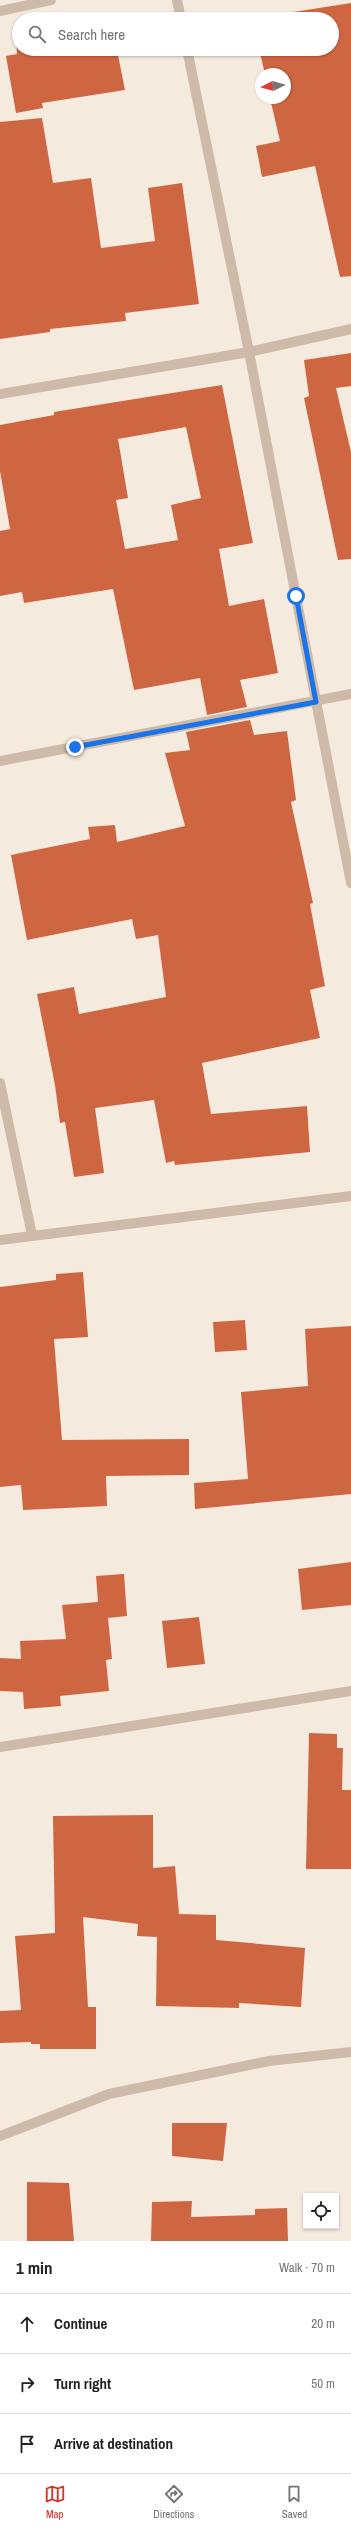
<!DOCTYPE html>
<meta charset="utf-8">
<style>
:root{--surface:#fff;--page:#f6f6f6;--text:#202124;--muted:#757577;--line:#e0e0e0;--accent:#d93025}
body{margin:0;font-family:"Archivo Narrow",sans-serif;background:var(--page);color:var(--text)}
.controls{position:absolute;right:12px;bottom:12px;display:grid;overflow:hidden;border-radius:0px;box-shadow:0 1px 3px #0004}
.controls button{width:36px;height:36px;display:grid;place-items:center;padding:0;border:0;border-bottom:1px solid var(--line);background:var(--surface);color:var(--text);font:20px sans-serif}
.compass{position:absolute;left:255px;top:68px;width:36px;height:36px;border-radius:50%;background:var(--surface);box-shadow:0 1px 3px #0004;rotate:265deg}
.stop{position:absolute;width:12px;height:12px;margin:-9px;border:3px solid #1a73e8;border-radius:50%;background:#fff}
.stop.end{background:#1a73e8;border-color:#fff;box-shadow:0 1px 4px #0008}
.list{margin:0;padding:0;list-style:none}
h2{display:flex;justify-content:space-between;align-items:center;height:52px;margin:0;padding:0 16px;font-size:17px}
h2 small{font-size:13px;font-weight:400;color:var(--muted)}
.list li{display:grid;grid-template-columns:26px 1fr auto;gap:12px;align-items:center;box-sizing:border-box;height:60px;padding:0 16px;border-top:1px solid var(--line)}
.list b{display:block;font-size:15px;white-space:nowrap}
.list em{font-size:13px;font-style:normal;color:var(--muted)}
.icon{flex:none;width:22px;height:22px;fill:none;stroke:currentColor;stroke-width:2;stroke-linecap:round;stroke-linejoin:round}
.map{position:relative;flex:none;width:351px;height:2241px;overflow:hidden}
.search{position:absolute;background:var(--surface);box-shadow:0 1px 3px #0004;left:12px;right:12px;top:12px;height:44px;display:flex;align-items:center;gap:10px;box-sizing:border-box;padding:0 14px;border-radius:22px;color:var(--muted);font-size:15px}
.sheet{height:232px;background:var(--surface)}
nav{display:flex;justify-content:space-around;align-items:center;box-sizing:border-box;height:56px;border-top:1px solid var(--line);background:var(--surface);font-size:11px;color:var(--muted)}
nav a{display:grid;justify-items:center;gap:2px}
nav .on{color:var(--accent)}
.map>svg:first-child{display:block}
.building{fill:#cf6642;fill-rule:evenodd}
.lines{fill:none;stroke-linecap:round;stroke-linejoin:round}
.street{stroke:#cebaa9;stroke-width:10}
.route{stroke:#1a73e8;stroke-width:5}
</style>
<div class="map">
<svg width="351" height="2241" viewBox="0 0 351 2241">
<rect width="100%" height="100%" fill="#f5eade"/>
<g class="building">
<polygon points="351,3 351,276 340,277 315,166 262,177 256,146 280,141 270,98 285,98 285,74 265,74 259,49 332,49 332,19 287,19 287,13"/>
<polygon points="19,38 19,49 135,49 136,52 118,55 125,90 42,103 43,108 16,113 6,56 17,54 16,39"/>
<polygon points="42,118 53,183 91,178 101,248 155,241 148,188 182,183 199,304 125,313 126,321 50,329 50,332 0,339 0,122"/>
<polygon points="351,353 351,386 336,388 351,452 351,559 338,560 304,398 309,396 304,360"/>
<path d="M222 385 253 543 219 549 229 606 264 599 278 673 240 680 247 707 207 715 200 678 134 690 113 589 24 603 22 592 0 596V531L10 529 0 471V425L54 415V412ZM186 427 201 498 171 505 178 540 125 549 116 500 128 498 118 439Z"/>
<polygon points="250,720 254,735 287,731 296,800 291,802 313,903 310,904 325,986 310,990 320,1038 202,1063 211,1114 307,1106 310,1152 175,1165 174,1161 166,1163 154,1100 95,1108 104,1173 74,1177 65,1122 60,1123 55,1085 37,994 74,987 79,1014 166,997 158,935 136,939 132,919 27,940 11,855 90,839 88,827 115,825 117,842 185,826 165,753 190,750 186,732"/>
<polygon points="83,1272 88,1337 54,1339 62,1440 189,1439 189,1475 106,1476 107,1506 23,1510 21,1485 0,1487 0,1287 56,1280 56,1274"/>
<polygon points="245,1320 247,1350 215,1352 213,1322"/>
<polygon points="351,1326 351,1494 195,1509 194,1483 248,1479 241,1392 308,1386 305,1329"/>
<polygon points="351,1562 351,1605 302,1610 298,1569"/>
<polygon points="124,1574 127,1616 108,1618 112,1659 106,1660 109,1691 60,1696 61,1706 24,1709 23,1692 0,1691 0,1658 21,1659 20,1641 66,1639 62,1605 98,1602 96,1576"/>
<polygon points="199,1617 205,1664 167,1668 162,1621"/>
<polygon points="309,1733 337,1734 337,1748 343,1748 342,1790 351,1790 351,1869 306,1869"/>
<polygon points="153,1815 153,1868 175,1866 179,1914 216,1915 216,1940 305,1948 301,2007 239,2003 239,2008 156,2006 157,1937 137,1936 138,1924 83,1917 88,2007 96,2007 96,2049 40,2049 40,2044 31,2044 31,2042 0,2043 0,2011 21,2010 15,1936 55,1933 53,1816"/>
<polygon points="172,2123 227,2123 223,2161 172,2156"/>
<polygon points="27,2182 69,2183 74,2241 27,2241"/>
<polygon points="192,2201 191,2217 255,2215 255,2209 287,2208 288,2241 151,2241 152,2202"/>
</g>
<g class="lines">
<g class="street">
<polyline points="177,0 181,19"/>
<polyline points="0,11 51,0"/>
<polyline points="351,329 249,352 351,883"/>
<polyline points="0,394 249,352 187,49"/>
<polyline points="0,761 351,694"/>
<polyline points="0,1083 32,1235"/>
<polyline points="0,1240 351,1196"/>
<polyline points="0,1747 351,1691"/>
<polyline points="0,2136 109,2094 269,2061 351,2052"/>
</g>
</g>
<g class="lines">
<polyline class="route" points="75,747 316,702 296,596"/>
</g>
</svg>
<div class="controls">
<button><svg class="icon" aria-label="locate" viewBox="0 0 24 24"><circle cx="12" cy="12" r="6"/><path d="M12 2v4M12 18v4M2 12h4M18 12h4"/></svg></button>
</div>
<svg class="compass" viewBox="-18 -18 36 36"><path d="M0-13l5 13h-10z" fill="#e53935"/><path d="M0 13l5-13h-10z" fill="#757577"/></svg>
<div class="stop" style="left:296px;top:596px"></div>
<div class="stop end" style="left:75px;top:747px"></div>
<div class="search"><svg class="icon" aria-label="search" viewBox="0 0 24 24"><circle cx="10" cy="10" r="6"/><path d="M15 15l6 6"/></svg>Search here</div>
</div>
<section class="sheet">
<h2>1 min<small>Walk · 70 m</small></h2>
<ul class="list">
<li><svg class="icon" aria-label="ahead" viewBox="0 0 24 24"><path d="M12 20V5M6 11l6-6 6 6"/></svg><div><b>Continue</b></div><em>20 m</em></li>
<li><svg class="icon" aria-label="right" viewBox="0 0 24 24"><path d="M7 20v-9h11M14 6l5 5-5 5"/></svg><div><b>Turn right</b></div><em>50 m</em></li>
<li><svg class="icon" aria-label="arrive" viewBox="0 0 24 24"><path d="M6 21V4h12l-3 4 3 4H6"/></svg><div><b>Arrive at destination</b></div></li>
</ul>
</section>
<nav>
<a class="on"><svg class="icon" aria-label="map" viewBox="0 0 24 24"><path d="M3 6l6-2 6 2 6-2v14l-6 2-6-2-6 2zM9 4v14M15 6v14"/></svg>Map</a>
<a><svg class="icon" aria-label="directions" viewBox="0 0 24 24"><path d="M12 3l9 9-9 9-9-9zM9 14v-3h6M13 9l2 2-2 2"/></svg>Directions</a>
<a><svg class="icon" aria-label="saved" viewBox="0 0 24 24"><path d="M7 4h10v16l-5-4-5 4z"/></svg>Saved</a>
</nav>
